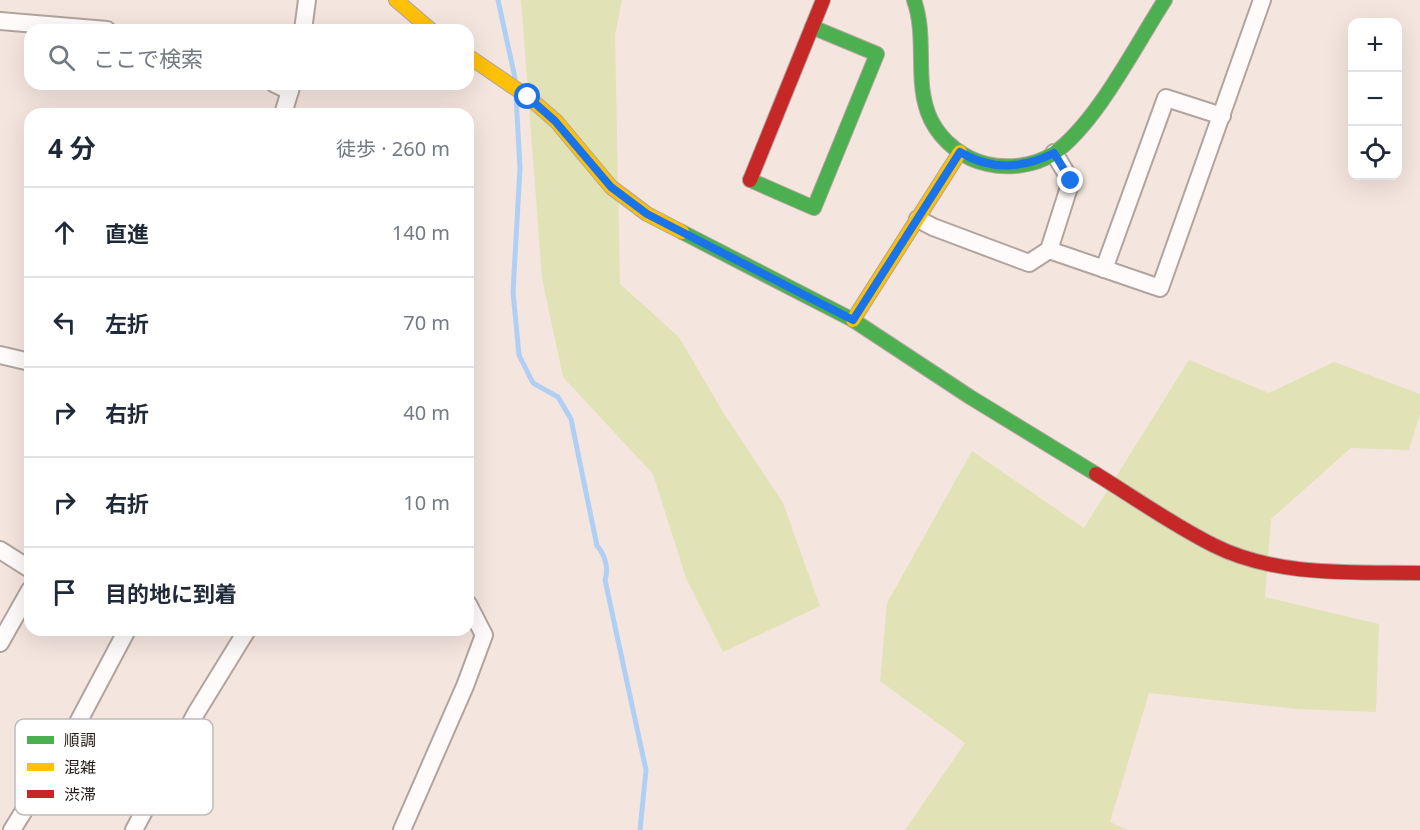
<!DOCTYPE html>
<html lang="ja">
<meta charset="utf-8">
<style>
:root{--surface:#fff;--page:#f2f2f3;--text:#1f2937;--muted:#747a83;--line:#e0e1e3}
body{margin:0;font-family:"Noto Sans","Noto Sans JP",sans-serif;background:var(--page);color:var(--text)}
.controls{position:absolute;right:18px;top:18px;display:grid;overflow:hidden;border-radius:12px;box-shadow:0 6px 24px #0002}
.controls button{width:54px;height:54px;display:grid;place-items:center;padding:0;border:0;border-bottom:2px solid var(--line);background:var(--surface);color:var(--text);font:30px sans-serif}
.stop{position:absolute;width:18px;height:18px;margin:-14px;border:4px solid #1a73e8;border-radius:50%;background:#fff}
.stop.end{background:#1a73e8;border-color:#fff;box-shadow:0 2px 6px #0008}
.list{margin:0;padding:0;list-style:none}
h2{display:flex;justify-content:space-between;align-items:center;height:78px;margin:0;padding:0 24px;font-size:26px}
h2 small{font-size:20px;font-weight:400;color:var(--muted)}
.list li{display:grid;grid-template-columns:39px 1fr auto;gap:18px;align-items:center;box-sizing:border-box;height:90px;padding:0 24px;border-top:2px solid var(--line)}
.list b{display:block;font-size:22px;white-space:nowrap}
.list em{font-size:20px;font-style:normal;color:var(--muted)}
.icon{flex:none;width:33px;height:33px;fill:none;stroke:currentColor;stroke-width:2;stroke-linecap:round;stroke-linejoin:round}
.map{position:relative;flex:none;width:1420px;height:830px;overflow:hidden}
.search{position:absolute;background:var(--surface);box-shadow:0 6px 24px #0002;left:24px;top:24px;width:450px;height:66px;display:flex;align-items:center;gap:15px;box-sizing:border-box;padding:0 21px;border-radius:18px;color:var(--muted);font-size:22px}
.panel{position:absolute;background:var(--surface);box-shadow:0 6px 24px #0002;left:24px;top:108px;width:450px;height:528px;border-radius:18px}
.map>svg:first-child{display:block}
.green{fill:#e1e3b6}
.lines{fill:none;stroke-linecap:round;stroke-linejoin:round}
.stream{stroke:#b0cff4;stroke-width:5}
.street-casing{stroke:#b1a49f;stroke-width:20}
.fast-casing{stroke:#b1a49f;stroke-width:16}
.slow-casing{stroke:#b1a49f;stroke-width:16}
.jam-casing{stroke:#b1a49f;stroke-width:16}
.street{stroke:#fefbfa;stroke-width:16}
.fast{stroke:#4caf50;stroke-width:14}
.slow{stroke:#ffc107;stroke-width:14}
.jam{stroke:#c62828;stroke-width:14}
.route{stroke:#1a73e8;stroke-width:8}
.key{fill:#fff;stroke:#bebbb9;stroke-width:1.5}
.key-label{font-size:16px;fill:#271b17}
</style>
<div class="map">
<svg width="1420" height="830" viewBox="0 0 1420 830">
<rect width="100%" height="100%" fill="#f5e5df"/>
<g class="green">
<polygon points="521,0 622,0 615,35 620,284 679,337 723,412 783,503 820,606 723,652 686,578 653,474 563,377 542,278"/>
<polygon points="1189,360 1269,393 1334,362 1420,394 1420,414 1409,450 1351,448 1271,519 1265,597 1379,624 1376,712 1297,709 1149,693 1110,822 1128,830 905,830 965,743 880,681 887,603 972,451 1084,528"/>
</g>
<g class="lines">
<g class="stream">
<polyline points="498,0 515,78"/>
<path d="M516 96 520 168 513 292 519 355 533 383 558 397 571 419 597 546C605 554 609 569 605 580L646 770 640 830"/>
</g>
<g class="street-casing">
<g id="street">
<polyline points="0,21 107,30"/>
<polyline points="303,30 307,0"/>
<polyline points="275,84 290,91"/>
<polyline points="283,114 292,84"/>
<polyline points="918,219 933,227 1029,263 1049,250 1071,181 1054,153"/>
<polyline points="1049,250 1160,288 1262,0"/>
<polyline points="1104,269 1166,98 1222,116"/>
<polyline points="0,355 30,362"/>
<polyline points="0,550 30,569"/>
<polyline points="0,643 30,590"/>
<polyline points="12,830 75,728 127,630"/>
<polyline points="134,830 196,713 247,630"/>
<polyline points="402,830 465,686 484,635 468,604"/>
</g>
</g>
<g class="fast-casing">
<g id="fast">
<path d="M914 0C928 40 913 83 931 120 942 142 964 159 987 164 1008 169 1034 166 1053 154 1097 123 1135 46 1165 0"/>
<polyline points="750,180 814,208 877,54 812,27"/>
<polyline points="682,232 853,320 970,397 1096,474"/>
</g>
</g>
<g class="slow-casing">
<g id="slow">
<polyline points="396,0 431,30"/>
<polyline points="468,56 528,97 556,121 611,187 647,214 682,232"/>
<polyline points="853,320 960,152"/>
</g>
</g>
<g class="jam-casing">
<g id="jam">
<polyline points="750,180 823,0"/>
<path d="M1096 474C1135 498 1173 525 1213 545 1276 577 1352 572 1420 573"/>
</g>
</g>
<use href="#street" class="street"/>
<use href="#fast" class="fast"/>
<use href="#slow" class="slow"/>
<use href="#jam" class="jam"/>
</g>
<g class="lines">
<path class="route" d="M528 97 555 121 611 187 647 214 853 320 960 152C991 171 1022 169 1054 153L1071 181"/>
</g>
<rect x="15" y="719" width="198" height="96" rx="9" class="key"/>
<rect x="27" y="736" width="27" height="8" fill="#4caf50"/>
<rect x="27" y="763" width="27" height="8" fill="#ffc107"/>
<rect x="27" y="790" width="27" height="8" fill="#c62828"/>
<g class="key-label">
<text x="64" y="746">順調</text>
<text x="64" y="773">混雑</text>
<text x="64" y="800">渋滞</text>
</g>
</svg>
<div class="controls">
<button>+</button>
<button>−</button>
<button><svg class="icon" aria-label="locate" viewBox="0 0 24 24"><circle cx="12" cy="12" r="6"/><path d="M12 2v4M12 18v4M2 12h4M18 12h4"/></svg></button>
</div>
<div class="stop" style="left:528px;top:97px"></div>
<div class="stop end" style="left:1071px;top:181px"></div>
<div class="search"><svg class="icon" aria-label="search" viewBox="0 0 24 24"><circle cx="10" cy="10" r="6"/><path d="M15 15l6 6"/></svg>ここで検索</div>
<section class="panel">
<h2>4 分<small>徒歩 · 260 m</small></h2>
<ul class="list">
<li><svg class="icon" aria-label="ahead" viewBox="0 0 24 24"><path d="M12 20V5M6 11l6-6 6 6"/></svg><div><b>直進</b></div><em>140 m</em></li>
<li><svg class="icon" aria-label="left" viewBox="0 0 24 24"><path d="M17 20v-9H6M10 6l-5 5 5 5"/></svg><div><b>左折</b></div><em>70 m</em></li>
<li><svg class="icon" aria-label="right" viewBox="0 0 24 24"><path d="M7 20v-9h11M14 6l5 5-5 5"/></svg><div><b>右折</b></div><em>40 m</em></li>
<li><svg class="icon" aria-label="right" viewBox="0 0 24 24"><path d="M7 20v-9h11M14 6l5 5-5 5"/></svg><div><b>右折</b></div><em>10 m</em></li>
<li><svg class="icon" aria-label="arrive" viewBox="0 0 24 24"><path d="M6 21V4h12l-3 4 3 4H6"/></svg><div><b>目的地に到着</b></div></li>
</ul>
</section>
</div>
